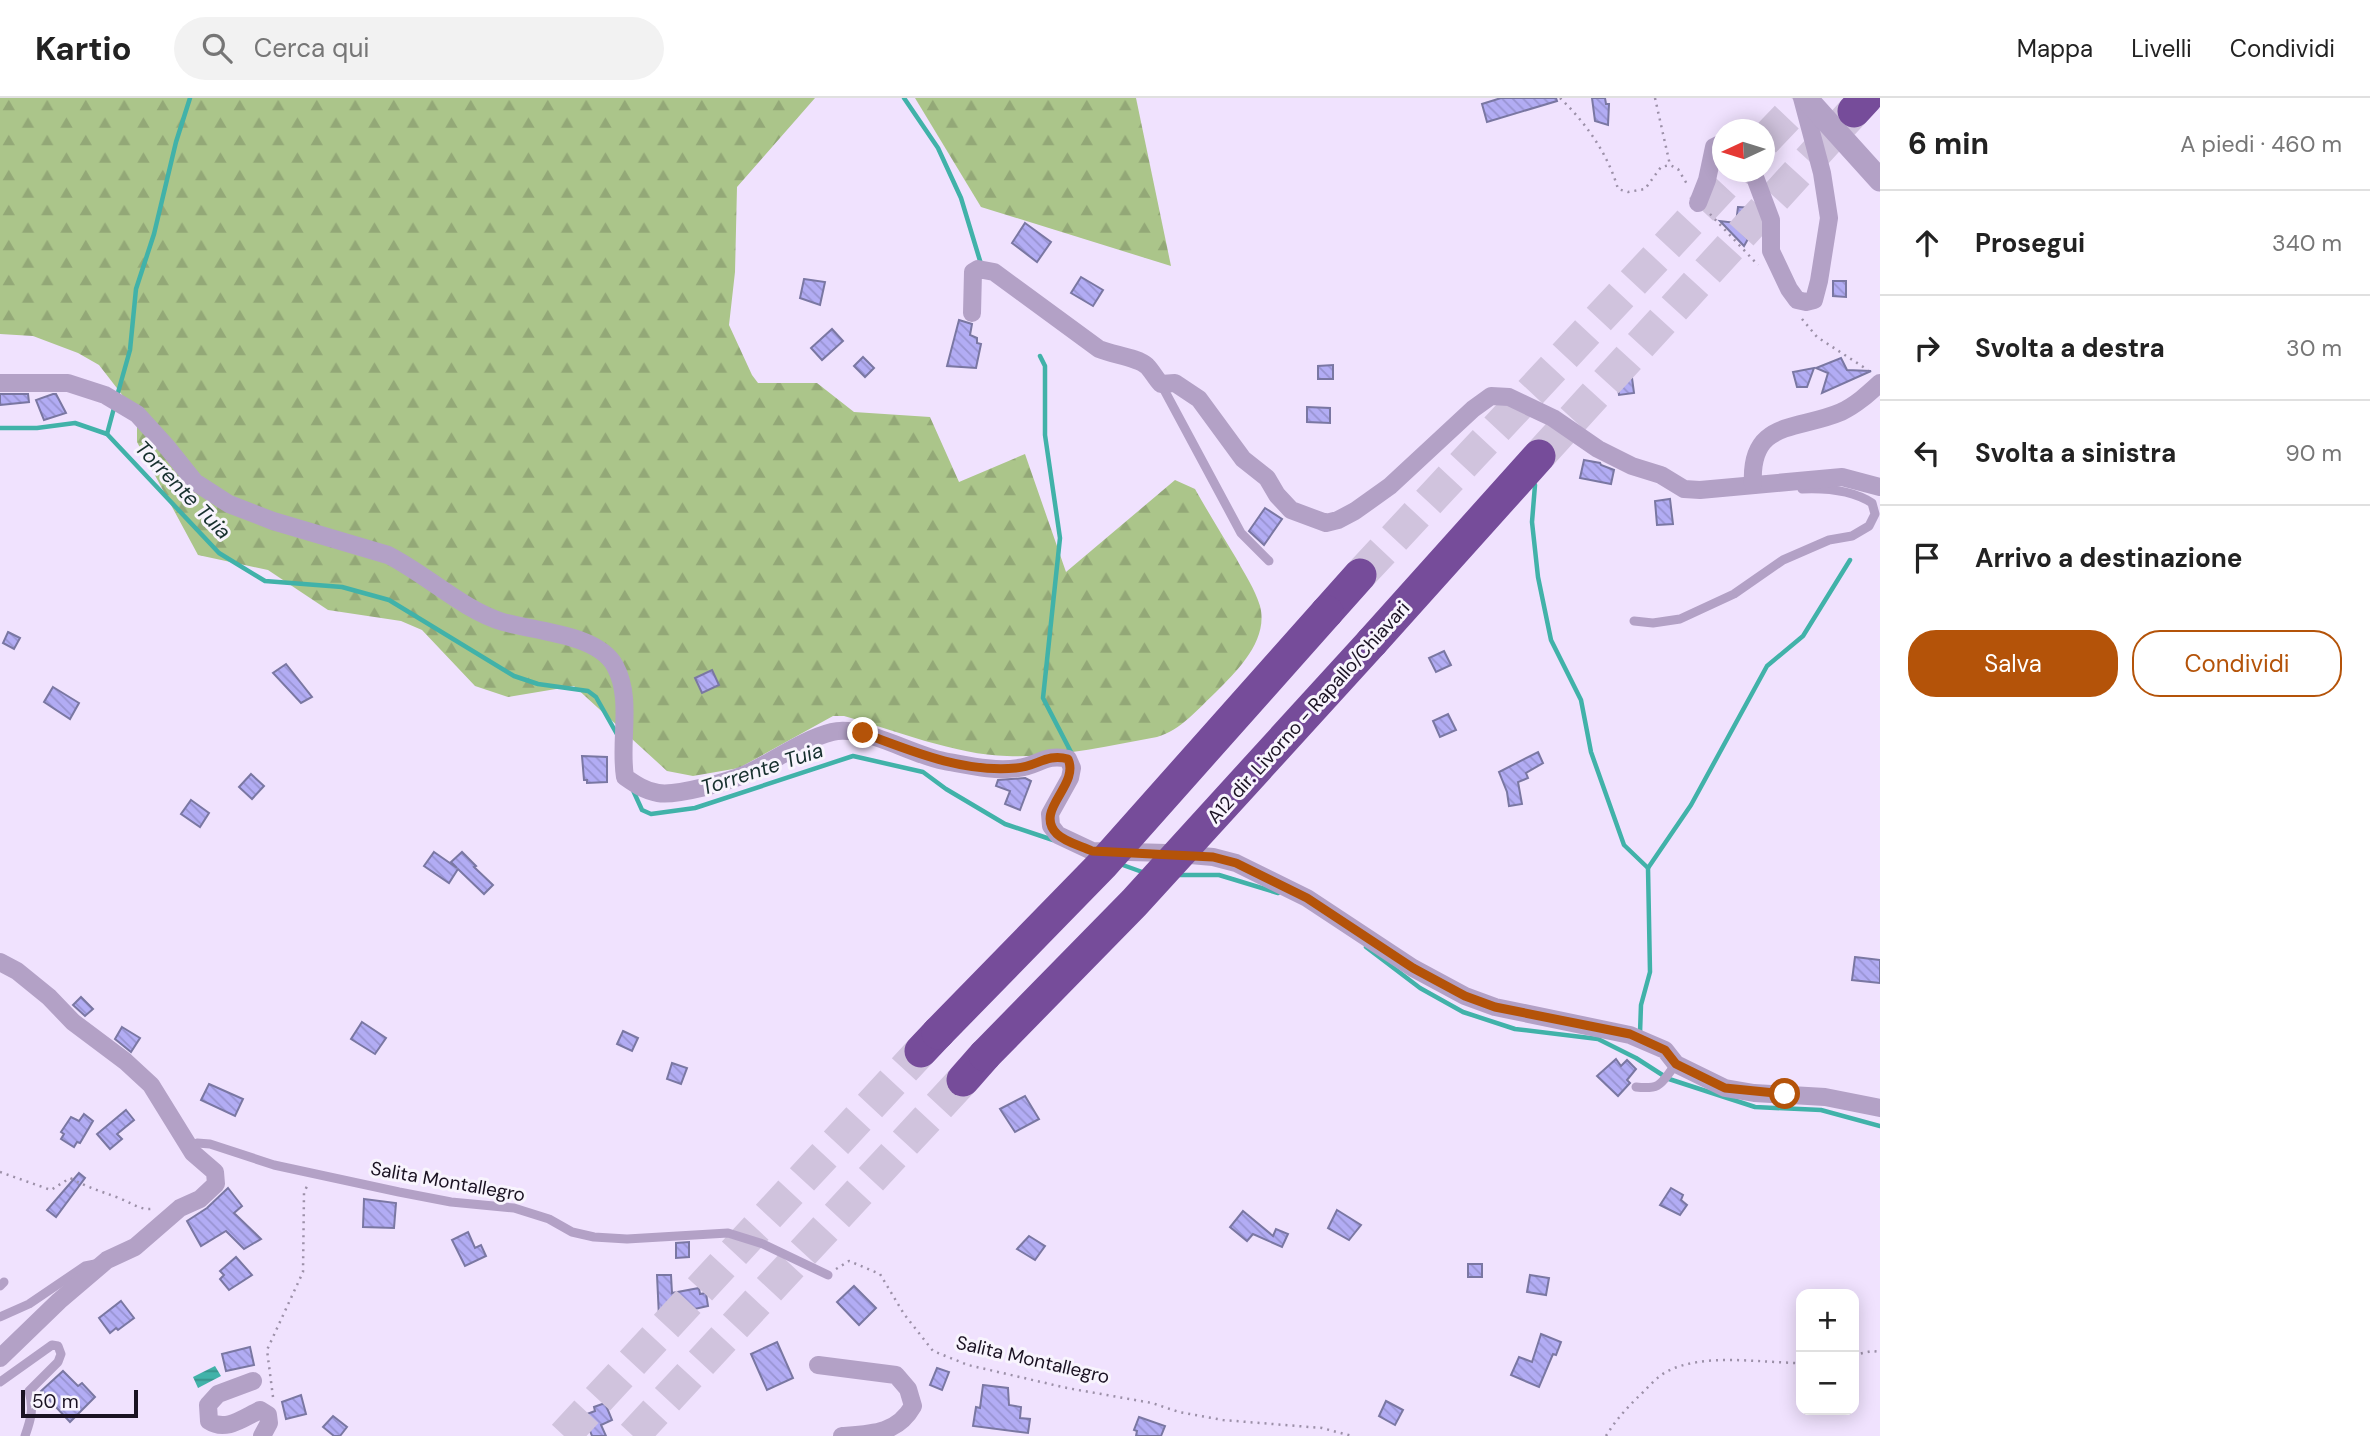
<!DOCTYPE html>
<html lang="it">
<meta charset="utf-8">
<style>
:root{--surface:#fff;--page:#f2f2f2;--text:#222;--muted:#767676;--line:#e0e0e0;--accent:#b45309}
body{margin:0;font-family:"DM Sans",sans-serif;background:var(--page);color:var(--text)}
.controls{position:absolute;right:21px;bottom:21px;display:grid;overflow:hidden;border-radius:14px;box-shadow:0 4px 18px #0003}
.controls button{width:63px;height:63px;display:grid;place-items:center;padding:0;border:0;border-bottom:2px solid var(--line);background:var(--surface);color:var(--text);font:35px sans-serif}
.compass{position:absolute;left:1712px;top:21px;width:63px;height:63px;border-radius:50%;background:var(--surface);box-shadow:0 4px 18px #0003;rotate:266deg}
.scale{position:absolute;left:21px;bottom:18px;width:117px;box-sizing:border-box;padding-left:7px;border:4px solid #1a1222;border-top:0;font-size:19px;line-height:24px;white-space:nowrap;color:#1a1222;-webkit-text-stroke:5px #f8f4fd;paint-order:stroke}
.stop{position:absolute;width:21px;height:21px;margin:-16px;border:5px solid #b45309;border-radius:50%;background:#fff}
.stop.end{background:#b45309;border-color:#fff;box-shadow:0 2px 7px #0008}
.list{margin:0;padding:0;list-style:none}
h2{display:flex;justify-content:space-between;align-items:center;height:91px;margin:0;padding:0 28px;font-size:30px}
h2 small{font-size:23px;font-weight:400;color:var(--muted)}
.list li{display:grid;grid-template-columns:46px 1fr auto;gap:21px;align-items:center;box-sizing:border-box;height:105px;padding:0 28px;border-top:2px solid var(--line)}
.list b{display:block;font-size:26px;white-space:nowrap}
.list em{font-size:23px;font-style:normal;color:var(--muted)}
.actions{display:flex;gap:14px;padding:21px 28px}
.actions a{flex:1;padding:16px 0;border:2px solid var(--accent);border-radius:28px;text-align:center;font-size:24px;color:var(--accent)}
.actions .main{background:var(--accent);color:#fff}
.icon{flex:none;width:38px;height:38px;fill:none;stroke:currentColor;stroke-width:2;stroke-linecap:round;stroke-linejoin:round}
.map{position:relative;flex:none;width:1880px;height:1338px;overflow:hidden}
header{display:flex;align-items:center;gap:42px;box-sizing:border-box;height:98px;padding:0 35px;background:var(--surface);border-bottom:2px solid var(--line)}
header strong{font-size:33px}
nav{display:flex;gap:38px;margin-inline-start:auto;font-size:24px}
.search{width:490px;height:63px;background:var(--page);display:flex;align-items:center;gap:18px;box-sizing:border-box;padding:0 24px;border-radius:38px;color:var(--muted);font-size:26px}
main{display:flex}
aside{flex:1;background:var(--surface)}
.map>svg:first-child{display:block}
.forest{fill:url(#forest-firs)}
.water{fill:url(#water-rules)}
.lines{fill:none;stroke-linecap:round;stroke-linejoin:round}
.stream{stroke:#41b2a9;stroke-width:4.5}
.building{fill:url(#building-back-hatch);stroke:#7a77a2;stroke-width:2}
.motorway-tunnel{stroke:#d0c3dd;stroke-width:33;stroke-dasharray:33 17;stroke-linecap:butt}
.path{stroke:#9c90a8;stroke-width:2.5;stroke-dasharray:2 5;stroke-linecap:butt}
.service{stroke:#b3a1c6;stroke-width:9}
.minor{stroke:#b3a1c6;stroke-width:18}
.tertiary{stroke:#b3a1c6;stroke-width:23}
.motorway{stroke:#764c9a;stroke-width:33}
.motorway-bridge{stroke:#764c9a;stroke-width:33}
.route{stroke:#b45309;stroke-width:9}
.labels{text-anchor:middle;stroke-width:6;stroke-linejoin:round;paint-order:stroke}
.street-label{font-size:19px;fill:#1a1222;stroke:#f8f4fd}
.water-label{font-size:21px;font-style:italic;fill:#17302e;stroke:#f8f4fd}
</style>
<header>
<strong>Kartio</strong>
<div class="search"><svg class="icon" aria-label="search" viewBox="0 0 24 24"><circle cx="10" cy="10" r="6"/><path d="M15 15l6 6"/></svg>Cerca qui</div>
<nav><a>Mappa</a><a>Livelli</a><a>Condividi</a></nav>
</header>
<main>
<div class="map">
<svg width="1880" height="1338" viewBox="0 0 1880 1338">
<defs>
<pattern id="forest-firs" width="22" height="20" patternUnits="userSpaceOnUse" patternTransform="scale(1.75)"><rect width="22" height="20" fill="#abc58a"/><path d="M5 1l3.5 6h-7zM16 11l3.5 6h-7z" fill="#93a877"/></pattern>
<pattern id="water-rules" width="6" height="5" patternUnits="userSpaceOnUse" patternTransform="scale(1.75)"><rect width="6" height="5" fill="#41b2a9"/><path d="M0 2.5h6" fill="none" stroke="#368f89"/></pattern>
<pattern id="building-back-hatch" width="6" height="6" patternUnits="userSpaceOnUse" patternTransform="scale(1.75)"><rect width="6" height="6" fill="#b2acf4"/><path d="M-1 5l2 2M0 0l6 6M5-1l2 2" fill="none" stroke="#9893d1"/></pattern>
</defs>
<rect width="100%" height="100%" fill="#f0e2fe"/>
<g class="forest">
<path d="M0 0H815L737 89 735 174 729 227 752 277 758 285H817L854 314 930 319 959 384 1025 356 1066 474 1175 382 1195 391C1208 414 1222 437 1236 460 1244 475 1255 491 1260 508 1269 542 1237 573 1216 594 1198 611 1181 632 1157 639 1107 648 1058 660 1007 658 956 657 894 632 844 618H833L739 670 693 678 667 673 574 588 508 599 475 588 422 532 401 523 328 512 268 472 198 457 137 344V316L99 267 78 255 33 238 0 236Z"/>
<polygon points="915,0 1136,0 1171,168 981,109"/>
</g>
<polygon class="water" points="215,1268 221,1278 198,1290 193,1279"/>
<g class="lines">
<g class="stream">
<polyline points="904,0 938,50 961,100 981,166"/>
<polyline points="1040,258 1045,268 1045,337 1060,440 1043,600 1072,656"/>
<polyline points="117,298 130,252 136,191 154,136 176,44 190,0"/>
<polyline points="0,330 37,330 75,325 107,336 219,455 265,483 342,489 389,502 514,578 538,586 588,593 596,599 618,638"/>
<polyline points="107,336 114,310"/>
<polyline points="1535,387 1532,424 1538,479 1551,542 1581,602 1591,654 1624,747 1648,770"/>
<polyline points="632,690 642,712 651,716 695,710 853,658 923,674 946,691 1005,726 1053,742"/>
<polyline points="1120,766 1145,775"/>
<polyline points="1178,777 1219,777 1278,795"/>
<polyline points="1366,849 1420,890 1463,914 1515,931 1598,941 1636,960 1664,978"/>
<polyline points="1640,935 1641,907 1650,874 1648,770 1691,707 1767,568 1803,538 1850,462"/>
<polyline points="1669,981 1755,1009 1821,1012 1880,1028"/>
</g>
</g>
<g class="building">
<polygon points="1501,0 1556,0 1557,3 1487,24 1482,6"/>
<polygon points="1592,0 1605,0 1606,6 1609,6 1608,27 1595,23"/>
<polygon points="1738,109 1753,110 1753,132 1744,148 1720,123 1736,125"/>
<polygon points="1025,125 1051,144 1037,164 1012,145"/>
<polygon points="1081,179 1103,192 1093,208 1071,195"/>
<polygon points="804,181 825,184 820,207 800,200"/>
<polygon points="1833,183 1846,183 1846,199 1833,198"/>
<polygon points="959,222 972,226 970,237 977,240 977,245 981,246 976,270 947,268"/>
<polygon points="832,231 843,243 822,262 811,250"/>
<polygon points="863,259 874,270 865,279 854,268"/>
<polygon points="1841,260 1847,272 1871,273 1822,295 1828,275 1816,270"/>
<polygon points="1333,267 1333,281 1318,281 1318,268"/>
<polygon points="1814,270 1807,289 1797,289 1793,274"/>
<polygon points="1632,280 1634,295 1619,297 1617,282"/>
<polygon points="0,296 28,296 29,304 0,307"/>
<polygon points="53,296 56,296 66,315 44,322 36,302"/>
<polygon points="1307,309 1330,310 1330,325 1307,324"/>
<polygon points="1584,362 1600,365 1601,367 1614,372 1611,386 1580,380"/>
<polygon points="1670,401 1673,426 1657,427 1655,403"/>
<polygon points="1265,410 1282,421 1264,447 1249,433"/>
<polygon points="8,534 20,540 14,551 3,545"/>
<polygon points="1444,553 1451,567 1436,574 1429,560"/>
<polygon points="286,566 312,599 301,605 273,575"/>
<polygon points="712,572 719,587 702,595 695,580"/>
<polygon points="53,589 79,605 70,621 44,604"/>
<polygon points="1448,616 1456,632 1440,639 1433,623"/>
<polygon points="1538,654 1543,665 1526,675 1528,680 1518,684 1522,706 1509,708 1507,694 1499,674"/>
<polygon points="582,658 607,659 607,684 587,685 587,682 584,682"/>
<polygon points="251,676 264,688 252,701 239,689"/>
<polygon points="1025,680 1031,683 1020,712 1005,706 1010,693 996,688 998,682"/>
<polygon points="191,702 209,715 200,729 181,716"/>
<polygon points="434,754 457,770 451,764 462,754 476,768 474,769 493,787 484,796 458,771 449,785 424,768"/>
<polygon points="1855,859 1880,862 1880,885 1852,882"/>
<polygon points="81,899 93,911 85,918 73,907"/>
<polygon points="362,924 386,940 375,956 351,941"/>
<polygon points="122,929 140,940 131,954 115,941"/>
<polygon points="623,933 638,940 632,953 617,946"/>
<polygon points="1616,961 1621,968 1627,962 1636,971 1627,982 1630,985 1618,998 1597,978"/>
<polygon points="672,965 687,970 681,986 667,981"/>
<polygon points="209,986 243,1001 235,1018 201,1002"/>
<polygon points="1025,998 1039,1021 1015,1034 1000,1011"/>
<polygon points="126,1012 134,1022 117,1036 122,1041 110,1051 97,1036"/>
<polygon points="84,1016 93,1023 80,1045 77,1044 74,1049 61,1041 64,1036 61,1034 71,1019 79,1023"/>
<polygon points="79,1075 85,1080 56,1119 47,1112"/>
<polygon points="228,1090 242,1108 234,1115 261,1141 244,1151 226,1133 201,1148 187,1123 207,1110"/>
<polygon points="1671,1090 1683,1097 1681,1102 1687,1107 1680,1117 1660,1107"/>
<polygon points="364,1101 396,1105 394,1130 363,1129"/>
<polygon points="1337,1112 1361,1127 1349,1142 1328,1130"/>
<polygon points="1243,1113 1273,1138 1276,1131 1288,1136 1282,1149 1253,1136 1247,1143 1230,1129"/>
<polygon points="468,1134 475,1150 481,1147 486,1158 465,1168 452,1142"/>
<polygon points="1029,1138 1045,1148 1035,1162 1017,1151"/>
<polygon points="689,1144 689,1159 676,1160 676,1145"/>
<polygon points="236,1159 252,1177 229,1192 220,1181 224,1177 220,1173"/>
<rect x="1468" y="1166" width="14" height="13"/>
<polygon points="657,1177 671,1177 672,1195 699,1190 700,1196 706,1195 708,1208 659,1219"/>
<polygon points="1530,1177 1549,1180 1546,1197 1527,1194"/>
<polygon points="854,1188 876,1210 859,1227 837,1204"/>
<polygon points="121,1203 134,1220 118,1232 116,1230 110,1235 99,1220"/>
<polygon points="1541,1236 1561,1244 1556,1257 1553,1256 1539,1289 1511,1277 1519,1259 1532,1264"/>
<polygon points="777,1244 793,1280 767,1292 751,1256"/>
<polygon points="250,1249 254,1267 226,1273 222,1256"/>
<polygon points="937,1270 949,1274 942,1292 930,1287"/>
<polygon points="63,1273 78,1288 82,1285 95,1299 70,1324 41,1293"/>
<polygon points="983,1287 1008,1290 1009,1307 1021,1309 1020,1320 1030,1321 1028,1335 973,1328 976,1309 980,1310"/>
<polygon points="301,1297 306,1316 286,1321 282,1304"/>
<polygon points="1386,1303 1403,1312 1395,1327 1379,1318"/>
<polygon points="605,1305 612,1322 601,1327 606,1338 592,1338 584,1317 595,1313 594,1309"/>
<polygon points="333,1318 347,1329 340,1338 334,1338 323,1329"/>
<polygon points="1139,1319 1165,1328 1161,1338 1136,1338 1137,1333 1134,1332"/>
</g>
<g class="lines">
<g class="motorway-tunnel">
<polyline points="1764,43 1805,0"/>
<polyline points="1539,358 1854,13"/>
<polyline points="1360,477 1736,74"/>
<polyline points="564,1338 921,953"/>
<polyline points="633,1338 963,982"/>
</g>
<g class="path">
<path d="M1560 0C1586 25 1608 56 1618 91L1628 94 1645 91 1661 69 1670 67 1678 71 1687 86"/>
<polyline points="1655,0 1670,67"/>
<polyline points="1710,116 1758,167"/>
<polyline points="1802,221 1817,239 1868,272"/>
<path d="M0 1074 51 1092 70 1080C89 1090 100 1093 119 1100 130 1104 140 1112 151 1111"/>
<polyline points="836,1171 849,1163 880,1176 904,1216 933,1253 968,1267 1067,1290 1152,1305 1179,1314 1223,1322 1322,1330 1352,1338"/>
<polyline points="1854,1257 1872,1253 1880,1254"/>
<polyline points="273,1299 267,1252 303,1174 304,1095 307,1088"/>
<path d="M1606 1338C1615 1323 1625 1312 1637 1300 1646 1292 1655 1280 1666 1274 1703 1254 1760 1265 1801 1265"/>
</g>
<g class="service">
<polyline points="1161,286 1241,435 1269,463"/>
<path d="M1634 523 1653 525 1680 521 1734 496 1783 462 1829 442 1852 438 1869 428 1875 416 1872 405C1852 392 1825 390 1802 391"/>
<path d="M1636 989C1662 992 1661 985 1676 966"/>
<polyline points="193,1054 197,1045 210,1046 274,1067 399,1094 451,1104 514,1110 549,1121 572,1134 594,1139 627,1141 728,1135 763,1146 828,1177"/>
<polyline points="0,1188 4,1184"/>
<polyline points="0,1219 29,1206 85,1168 95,1166"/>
<path d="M0 1284 52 1247 58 1248 61 1256 58 1264 29 1293C34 1311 31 1321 25 1338"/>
</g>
<g class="minor">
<polyline points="1753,74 1771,122 1771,153 1789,191 1797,202 1806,204 1814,202 1819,183 1829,120 1822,75 1802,0"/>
<polyline points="1698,105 1707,82 1714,49 1722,45"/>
<path d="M972 215 973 174 978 171 994 174 1099 251C1113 257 1137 259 1147 268 1152 273 1156 281 1161 286L1175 285 1199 301 1243 361 1267 380 1277 397 1291 412 1326 425 1338 422 1355 413 1390 388 1473 311 1491 298 1509 299 1553 320 1598 351 1632 368 1661 377 1684 391 1700 392 1842 379 1880 389"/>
<path d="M0 285H68L105 297 137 316 167 349 195 384 229 406 273 423 388 457C426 476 463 512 503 524 534 533 598 536 615 568 633 601 619 643 625 679 635 686 645 693 658 695 677 698 727 684 746 676 775 663 801 642 832 634 862 626 912 657 944 663 967 667 995 674 1018 670 1038 668 1046 655 1068 661L1072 670 1070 680 1050 716 1051 728 1058 737 1092 753 1167 755 1213 759 1236 765 1307 800 1413 870 1465 898 1495 909 1630 937 1665 952 1676 966 1725 990 1754 995 1825 999 1880 1010"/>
<path d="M1753 387C1749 321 1797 333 1841 314 1856 307 1868 296 1880 285"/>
<polyline points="0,864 17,873 49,899 73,924 125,963 151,987 193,1055 215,1074 216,1086 200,1101 180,1110 135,1149 107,1162 59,1203 0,1260"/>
<path d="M818 1267 896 1277 908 1291 913 1308C897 1336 872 1336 842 1338"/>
<path d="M253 1283 218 1296 208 1307 209 1323C226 1334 243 1320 260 1312L268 1317 269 1325 262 1338"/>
</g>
<polyline class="tertiary" points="1806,0 1880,82"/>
<g class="motorway">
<polyline points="1854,13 1866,0"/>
<polyline points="1327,514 1360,477"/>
<polyline points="1372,544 1539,358"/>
<polyline points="921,953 938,935"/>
<polyline points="963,982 985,957"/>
</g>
<g class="motorway-bridge">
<polyline points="938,935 1102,767 1327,514"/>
<polyline points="985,957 1134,805 1372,544"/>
</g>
</g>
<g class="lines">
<path class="route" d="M863 635C911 653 963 675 1016 670 1037 669 1046 655 1068 661 1080 688 1033 712 1057 736 1065 744 1081 748 1092 753L1213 759 1236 765 1307 800 1413 870 1465 898 1495 909 1630 936 1665 952 1676 966 1725 990 1785 996"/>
</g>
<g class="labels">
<g class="street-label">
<text transform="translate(1308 614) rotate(-48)" y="7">A12 dir. Livorno - Rapallo/Chiavari</text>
<text transform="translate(448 1083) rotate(10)" y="7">Salita Montallegro</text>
<text transform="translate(1033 1261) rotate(13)" y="7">Salita Montallegro</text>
</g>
<g class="water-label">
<text transform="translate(183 392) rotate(46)" y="7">Torrente Tuia</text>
<text transform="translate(762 671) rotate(-18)" y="7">Torrente Tuia</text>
</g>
</g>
</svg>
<div class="controls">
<button>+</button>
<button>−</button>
</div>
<svg class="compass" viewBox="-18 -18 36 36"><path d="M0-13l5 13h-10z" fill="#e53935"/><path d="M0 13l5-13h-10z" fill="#767676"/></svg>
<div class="scale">50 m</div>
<div class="stop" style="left:1785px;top:996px"></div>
<div class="stop end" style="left:863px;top:635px"></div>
</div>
<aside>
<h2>6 min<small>A piedi · 460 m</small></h2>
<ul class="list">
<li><svg class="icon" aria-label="ahead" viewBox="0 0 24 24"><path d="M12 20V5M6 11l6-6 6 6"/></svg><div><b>Prosegui</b></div><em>340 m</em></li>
<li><svg class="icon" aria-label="right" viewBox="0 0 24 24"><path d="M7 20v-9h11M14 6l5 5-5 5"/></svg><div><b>Svolta a destra</b></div><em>30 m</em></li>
<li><svg class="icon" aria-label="left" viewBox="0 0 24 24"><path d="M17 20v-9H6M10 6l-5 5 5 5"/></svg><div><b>Svolta a sinistra</b></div><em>90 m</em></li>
<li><svg class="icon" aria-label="arrive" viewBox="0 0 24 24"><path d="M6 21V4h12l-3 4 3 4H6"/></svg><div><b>Arrivo a destinazione</b></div></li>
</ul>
<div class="actions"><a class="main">Salva</a><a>Condividi</a></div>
</aside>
</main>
